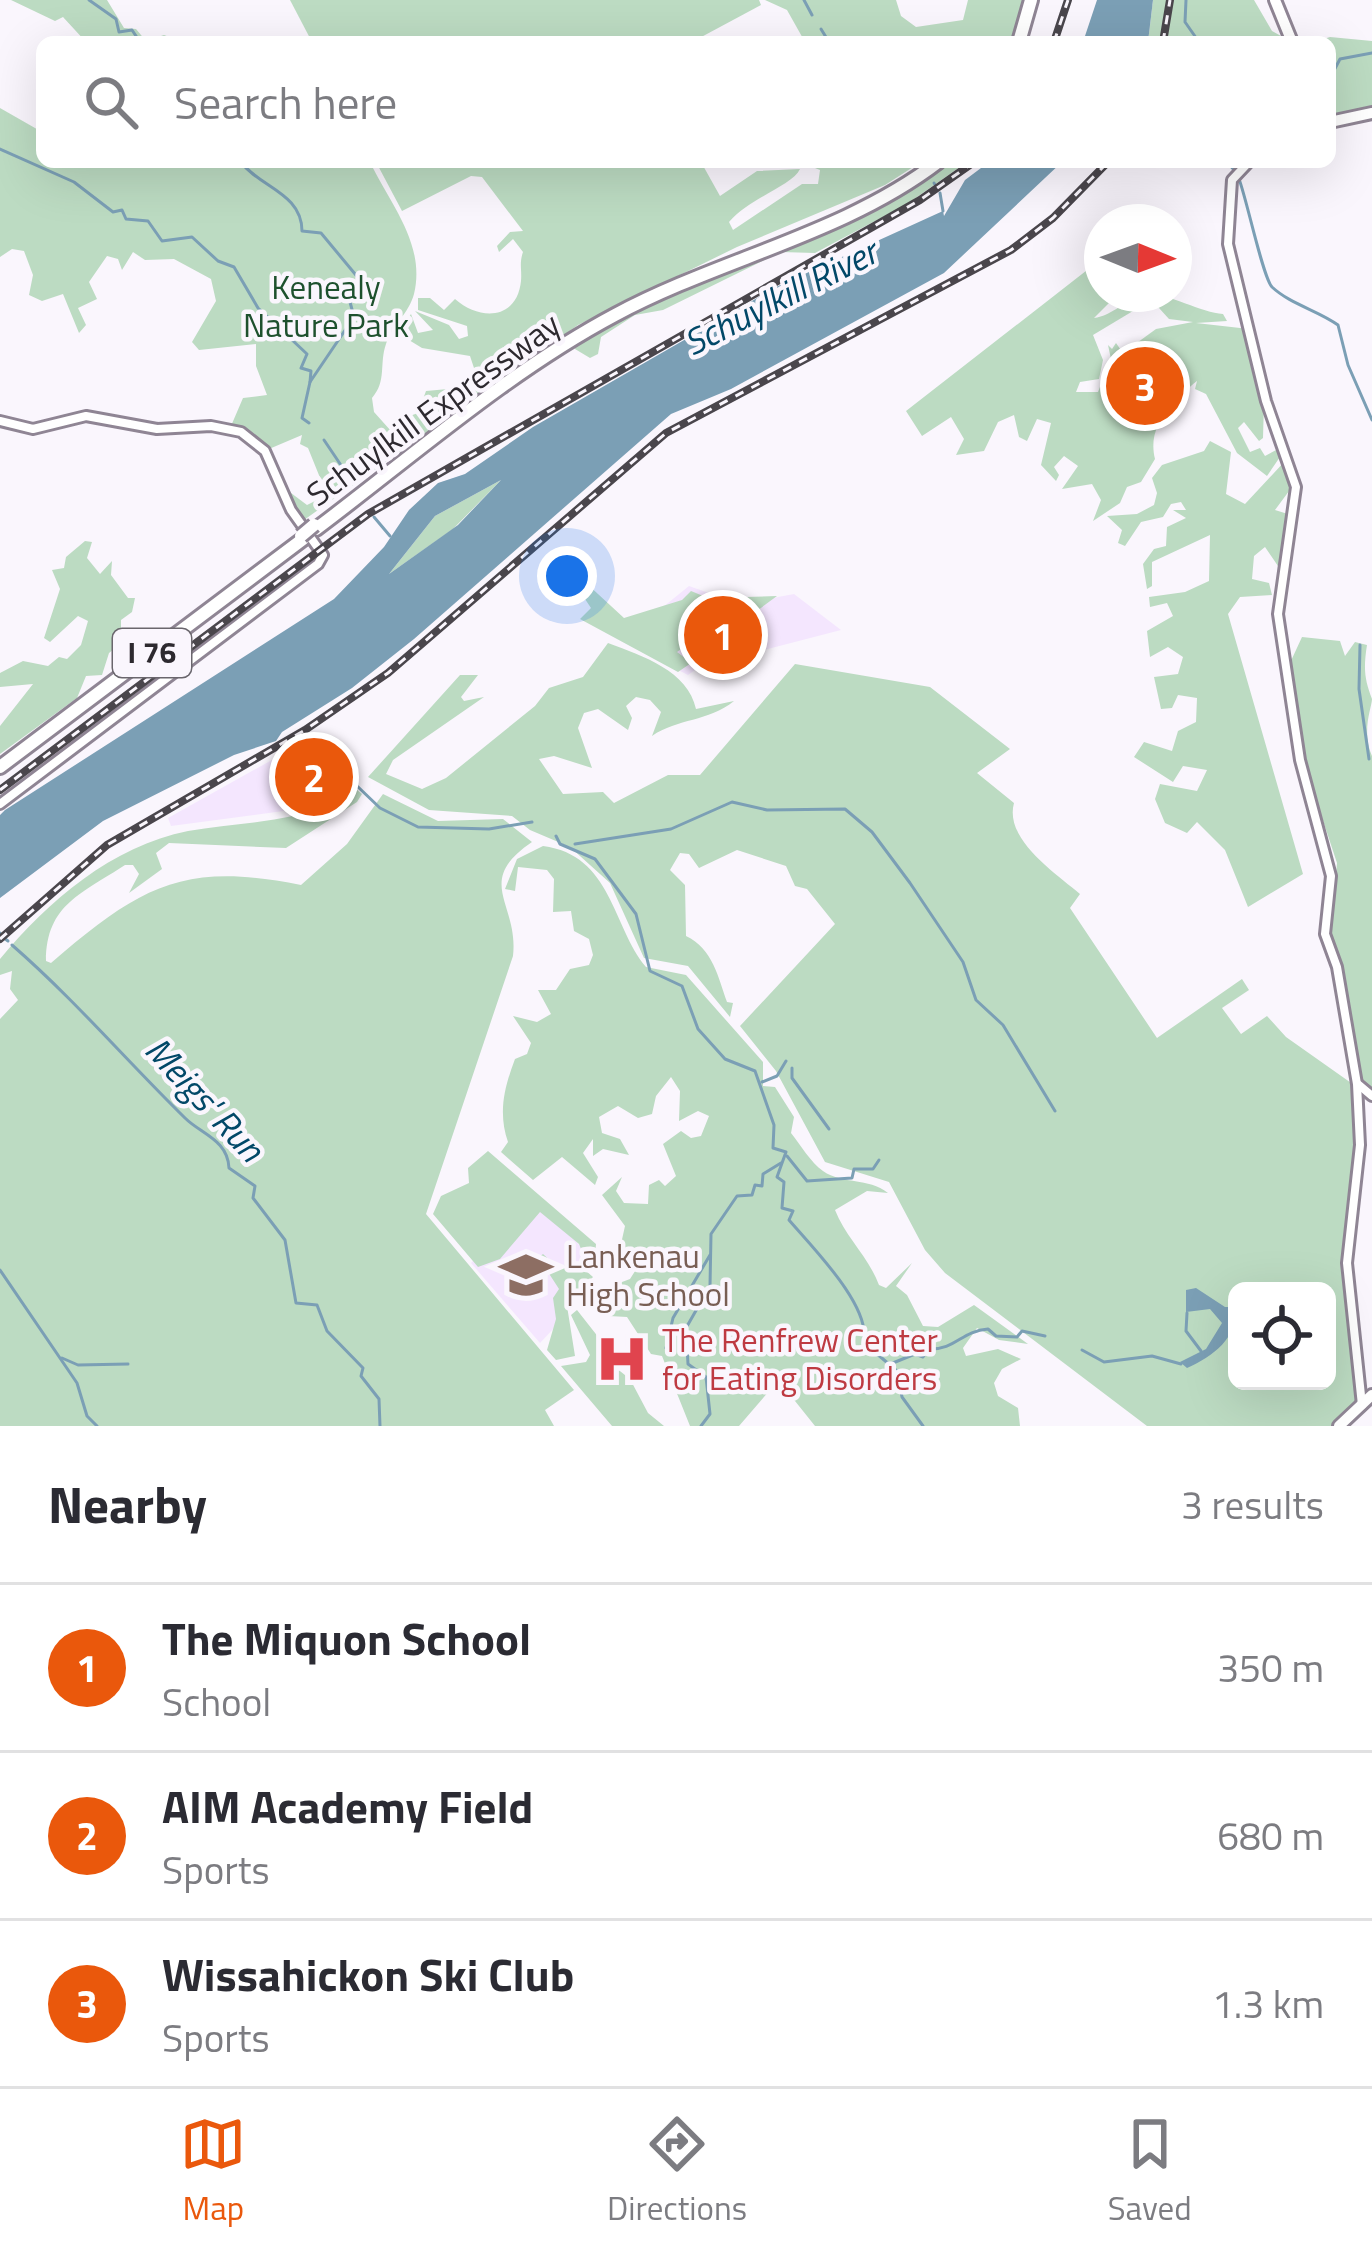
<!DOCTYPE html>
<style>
:root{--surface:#fff;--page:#f2f2f3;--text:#2b2b33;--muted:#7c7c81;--line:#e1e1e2;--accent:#ea580c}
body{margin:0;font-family:"Titillium Web",sans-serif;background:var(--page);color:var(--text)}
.controls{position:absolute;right:36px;bottom:36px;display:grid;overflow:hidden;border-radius:18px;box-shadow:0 12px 48px #0002}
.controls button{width:108px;height:108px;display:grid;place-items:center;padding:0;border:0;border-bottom:3px solid var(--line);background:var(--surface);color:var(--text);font:60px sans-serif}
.compass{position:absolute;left:1084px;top:204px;width:108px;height:108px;border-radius:50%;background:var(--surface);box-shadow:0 12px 48px #0002;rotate:91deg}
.you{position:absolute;left:567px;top:576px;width:42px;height:42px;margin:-30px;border:9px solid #fff;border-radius:50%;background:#1a73e8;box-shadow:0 0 0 18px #1a73e833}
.badge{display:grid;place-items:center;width:78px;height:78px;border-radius:50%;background:var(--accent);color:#fff;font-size:39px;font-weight:700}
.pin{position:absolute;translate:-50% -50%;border:6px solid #fff;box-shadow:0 3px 12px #0006}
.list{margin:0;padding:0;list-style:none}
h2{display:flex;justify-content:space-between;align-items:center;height:156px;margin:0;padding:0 48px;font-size:51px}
h2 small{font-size:39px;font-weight:400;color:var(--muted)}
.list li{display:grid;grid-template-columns:78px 1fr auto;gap:36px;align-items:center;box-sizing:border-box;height:168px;padding:0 48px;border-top:3px solid var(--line)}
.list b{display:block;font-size:45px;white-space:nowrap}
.list p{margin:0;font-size:39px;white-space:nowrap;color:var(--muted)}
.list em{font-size:39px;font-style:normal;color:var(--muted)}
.icon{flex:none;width:66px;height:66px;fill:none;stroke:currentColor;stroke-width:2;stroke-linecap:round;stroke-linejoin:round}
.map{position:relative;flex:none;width:1372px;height:1426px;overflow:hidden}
.search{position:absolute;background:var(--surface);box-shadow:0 12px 48px #0002;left:36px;right:36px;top:36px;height:132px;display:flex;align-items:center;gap:30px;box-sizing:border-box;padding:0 42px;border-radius:18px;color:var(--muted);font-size:45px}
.sheet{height:660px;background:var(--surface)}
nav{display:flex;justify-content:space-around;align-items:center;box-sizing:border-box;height:168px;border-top:3px solid var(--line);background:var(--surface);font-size:33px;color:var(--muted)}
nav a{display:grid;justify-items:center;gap:6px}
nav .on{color:var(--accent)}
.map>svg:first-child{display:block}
.built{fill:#f4e6fe}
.green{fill:#bcdbc2;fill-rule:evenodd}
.water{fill:#7b9fb5;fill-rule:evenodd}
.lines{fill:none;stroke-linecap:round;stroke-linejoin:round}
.stream{stroke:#7b9fb5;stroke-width:3}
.minor-casing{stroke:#8f8594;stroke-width:14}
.major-casing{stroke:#8f8594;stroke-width:16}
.highway-casing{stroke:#8f8594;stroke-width:18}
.minor{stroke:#fff;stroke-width:8}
.major{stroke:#fff;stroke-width:10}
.highway{stroke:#fff;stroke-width:12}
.rail-casing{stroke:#4a464c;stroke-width:8}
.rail{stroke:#faf6fd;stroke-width:3;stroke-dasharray:9;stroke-linecap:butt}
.highway-bridge-casing{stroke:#8f8594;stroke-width:18;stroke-linecap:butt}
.highway-bridge{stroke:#fff;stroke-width:12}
.labels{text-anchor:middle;stroke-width:9;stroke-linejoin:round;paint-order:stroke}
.shield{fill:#faf6fd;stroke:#6a666d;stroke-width:3}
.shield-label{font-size:30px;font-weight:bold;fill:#2d292f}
.park-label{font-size:33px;fill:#1e512e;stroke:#faf6fd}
.street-label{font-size:33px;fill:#2d292f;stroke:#faf6fd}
.education-label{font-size:33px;fill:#785e54;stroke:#faf6fd;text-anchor:start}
.health-label{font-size:33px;fill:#be3a42;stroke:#faf6fd;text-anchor:start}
.water-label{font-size:36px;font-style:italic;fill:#024868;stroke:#faf6fd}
</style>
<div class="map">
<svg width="1372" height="1426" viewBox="0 0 1372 1426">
<rect width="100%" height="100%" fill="#faf6fd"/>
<g class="built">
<polygon points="689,586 740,604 794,594 841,630 756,652 746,647 720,652 688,675 621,641"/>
<polygon points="288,751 292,760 320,754 360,777 306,808 171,826 168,818"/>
<polygon points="534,1198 588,1254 558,1308 555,1327 540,1343 471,1263"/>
</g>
<g class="green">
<polygon points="11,0 107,0 124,28 136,29 146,41 164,35 182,42 86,42 63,17 55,21"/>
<polygon points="290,0 759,0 761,5 692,42 312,42"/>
<polygon points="765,0 896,0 901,16 916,27 963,20 968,0 1025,0 1013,42 805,42 787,10"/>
<polygon points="1153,0 1254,0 1272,31 1292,42 1148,42"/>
<polygon points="1330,37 1372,41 1372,109 1330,118 1330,42 1314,42"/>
<path d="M0 108 42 132V162L95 166 96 162H370C390 204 426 244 414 294 409 313 392 326 386 344 379 364 387 381 372 398L374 412 391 431 374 444 386 453 411 435 409 428 393 422 418 413 426 391 470 387 478 380 470 356 422 348 404 337 402 328 411 314 418 333 433 330 415 311 449 325 459 339 468 336 467 326 418 310V298H430L444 310 455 299C480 321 517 320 521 281 522 269 519 264 523 252L513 239 499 252 497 246 510 232 523 231 482 177 471 176 402 211 376 162H701L720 196 757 171 800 169C792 186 749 198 729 222L733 230 802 184H818L820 170 800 162H921L885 185 737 247 578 325 304 520 283 487 307 505 327 495 308 448 300 444 302 435 269 449 231 426 243 398 267 395 256 366V344L199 350 192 342 216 301 211 279 174 259 145 260 133 252 122 270 118 259 107 256 89 282 97 299 78 308 86 325 79 333 63 294 42 301 29 295 33 275 24 251 12 249 0 257Z"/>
<polygon points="944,162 967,162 907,204 815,253 781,252 663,310 635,315 601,337 598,354 590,358 575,349 576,342 642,305 838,221"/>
<path d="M1091 267 1102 272V294H1118L1094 318C1112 316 1129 298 1141 294 1158 288 1200 313 1223 314L1227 321 1196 323 1249 329 1264 402 1263 438 1259 441 1244 422 1238 428 1250 452 1260 448 1265 456 1278 449V437L1282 454 1267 476 1237 453 1206 394 1195 389 1197 381C1176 398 1146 424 1155 459L1141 482 1127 487 1120 503 1093 521 1101 500 1092 484 1062 489 1078 466 1064 456 1054 467 1059 475 1056 481 1041 465 1051 423 1037 419 1027 441 1019 437 1014 415 998 422 984 451 956 455 964 439 951 417 922 436 906 411ZM1143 305 1159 308 1169 319 1193 322 1156 329 1123 353 1116 343 1112 349 1108 345 1111 359 1098 392H1076L1080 382 1099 379 1103 360 1093 335Z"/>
<polygon points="1210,441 1231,452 1226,494 1245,504 1285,461 1292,487 1275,510 1291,515 1280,569 1265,547 1254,556 1252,579 1269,583 1272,595 1240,597 1228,614 1303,874 1248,907 1225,850 1197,822 1187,833 1165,823 1155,799 1160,784 1197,791 1207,770 1183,766 1173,782 1134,757 1144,742 1172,751 1178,731 1196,722 1197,698 1178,695 1172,708 1161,709 1154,677 1178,674 1183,657 1168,647 1150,657 1147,631 1173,616 1167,603 1150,607 1149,597 1185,592 1209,581 1210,535 1152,562 1152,586 1147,589 1143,564 1154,549 1166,546 1167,527 1186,518 1173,510 1186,510 1181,502 1171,504 1163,517 1141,522 1125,546 1118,543 1122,530 1107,516 1137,514 1154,505 1157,493 1152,478 1162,465 1204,451"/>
<polygon points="501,480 453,529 389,574 435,516"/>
<polygon points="85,541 92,542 87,558 100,574 112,561 111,575 128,598 135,598 132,612 121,620 121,643 109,653 102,675 86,676 77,698 0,754 0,726 33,684 0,687 0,673 23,661 48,666 59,657 67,659 81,645 88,621 78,616 50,642 44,638 60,589 52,570 64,568 66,557"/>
<polygon points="585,582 624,618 682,600 691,591 708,598 777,596 750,616 704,603 699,611 716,616 715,623 677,652 685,658 713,648 678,672 580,619 591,608 581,593"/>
<path d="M1302 637 1340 641 1345 656 1355 642 1367 645C1363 670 1365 680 1372 699 1372 707 1361 731 1372 756V1091L1360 1082 1330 940 1337 863 1303 760 1298 723 1290 663Z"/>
<path d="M608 643C643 656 688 671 696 709L734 701C708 722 678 718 652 736L661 712 650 700 636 697 626 706 632 718 628 730 598 709 584 713 578 728 592 768 554 756 539 759 563 794 603 792 614 803 668 775H700L795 664 930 687 1010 749 977 773 1014 803C1004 839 1055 873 1080 894L1070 908 1157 1038 1242 979 1249 990 1222 1008 1241 1034 1267 1016 1286 1037 1354 1085 1355 1165 1343 1267 1356 1408 1337 1426H1147L945 1273 925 1250 889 1182 825 1162 776 1071 740 1026 835 924 807 889 795 886 786 866 737 850 699 868 689 854 680 853 670 870 685 885 686 936C713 949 718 977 727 1002L733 1003 730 1017 688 966 644 958 610 883 570 847 530 830 512 816 429 810 368 777 460 675H478L461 697 464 701 484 697 393 760 386 774 422 789 446 778 535 706 549 688 583 677ZM1237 1291H1327V1381H1237Z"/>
<path d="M356 789 362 794 357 802 286 848 169 843 156 853 162 869 129 893 139 874 133 865H125C83 893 46 904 46 961L51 963C140 887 182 861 301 885L347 844 383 794 438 821 503 819 532 842C473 882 519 903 513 956L426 1214 574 1390 545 1410 554 1426H0V1019L18 1000 10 989 12 971 0 975V959C48 901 112 846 188 831 244 821 308 824 356 789Z"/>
<path d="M543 846C612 855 612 926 646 967L686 975 763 1062V1086L775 1087 794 1117 791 1133C800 1144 811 1163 823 1171 843 1185 868 1177 888 1193L867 1191 835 1210C846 1238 868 1256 879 1285L886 1288 912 1263 896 1286 907 1295 923 1326 938 1327 974 1305 1028 1344 999 1340 977 1328 963 1348 966 1356 998 1349 1021 1359 1002 1369 994 1383 998 1396 1018 1408 1020 1426H815L795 1401 770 1390 739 1426H690L662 1356 651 1354 627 1317 609 1316 618 1300 614 1285 630 1279 637 1268 619 1253 625 1226 602 1195 622 1177 616 1191 624 1203 648 1204 649 1185 659 1180 665 1186 676 1176 663 1144 681 1131 691 1138 701 1136 709 1116 698 1111 679 1121 680 1091 671 1077 656 1096 652 1114 638 1118 618 1106 599 1117 602 1133 620 1139 629 1155 603 1149 593 1156V1139L583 1153 598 1177 595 1185 562 1157 533 1180 501 1152 508 1142C498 1113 504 1088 515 1059L527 1054 531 1043 513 1016 537 1022 551 1014 538 990H556L570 969 589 965 593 955 589 939 574 931 571 911 553 912 554 879 547 870 518 867 515 891 505 889 517 859Z"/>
<polygon points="488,1151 596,1244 595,1257 585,1270 593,1277 567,1306 575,1356 556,1360 547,1350 556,1319 553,1298 559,1289 548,1272 530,1264 543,1254 556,1266 579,1263 584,1256 579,1244 540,1212 500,1259 478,1267 433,1214 441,1196 469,1183 468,1168"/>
<polygon points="577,1310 599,1338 611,1364 630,1379 648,1413 664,1426 612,1426 561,1366 586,1362 590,1355 571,1315"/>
</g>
<g class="water">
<polygon points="1097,0 1153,0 1148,42 1083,42"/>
<path d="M989 162H1062L944 273 731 389 671 414 414 639 352 688 282 732 276 741 234 755 103 821 0 898V815L5 810 334 599 384 547 409 510 438 483 465 474 533 427 776 287 943 211 944 216 965 180ZM501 480 458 525 389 574 435 516Z"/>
<path d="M1196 1288 1225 1307H1237C1237 1338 1214 1356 1187 1368L1180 1362 1206 1349 1222 1323 1210 1309 1186 1312V1290Z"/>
</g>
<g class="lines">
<g class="stream">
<polyline points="89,0 116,19 119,32 132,30 140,42"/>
<polyline points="804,0 812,15"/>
<polyline points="1186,0 1185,22 1199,42"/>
<polyline points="821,29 829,42"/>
<polyline points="1330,78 1340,59 1372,53"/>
<polyline points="0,149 74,182 113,212 122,210 126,219 148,221 162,241 192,237 218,261 234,267 258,308 307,354 301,368 311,371 310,382"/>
<path d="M241 162C259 187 302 193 302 231L321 233 370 292 350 302 354 317 310 382 302 418 309 423"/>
<polyline points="1227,162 1235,171"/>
<path d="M1239 179C1247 200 1263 278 1272 287 1290 304 1319 311 1338 325L1348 365 1372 420"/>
<polyline points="934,183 936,186"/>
<polyline points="940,193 943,211"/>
<polyline points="324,440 353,483"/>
<polyline points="374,517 390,536"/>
<polyline points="1360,645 1359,689 1369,759"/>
<polyline points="288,759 327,760"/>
<polyline points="333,763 380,808 418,827 489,829 532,822"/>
<path d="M556 836 560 844 595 859 636 914 650 971 682 986 698 1029 725 1059 755 1071 774 1125 773 1148 786 1152 777 1177 784 1182 782 1208 793 1211 789 1220C812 1247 873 1308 863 1342L897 1371 902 1397 923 1426"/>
<polyline points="575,844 671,829 732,802 767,810 845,809 872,832 910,883 963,962 976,1000 1003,1025 1055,1111"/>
<polyline points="0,933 0,934"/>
<polyline points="4,938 8,941"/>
<path d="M12 945C75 1000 124 1058 185 1118 201 1134 228 1140 229 1168L255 1186 253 1198 285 1240 296 1303 317 1305 327 1331 363 1368 361 1376 379 1399 380 1426"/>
<polyline points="792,1068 792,1078 829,1129"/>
<polyline points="762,1082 777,1076 786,1061"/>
<polyline points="787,1156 807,1181 852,1178 854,1169 873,1169 879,1160"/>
<polyline points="0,1270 77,1383 87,1416 97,1426"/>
<polyline points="1187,1313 1186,1331 1201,1351"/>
<polyline points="666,1348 673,1318 710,1255"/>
<polyline points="1082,1350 1104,1362 1152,1356 1181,1364"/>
<polyline points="62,1358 78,1365 128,1364"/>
<path d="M888 1365 915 1354 923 1357 928 1349C956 1350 961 1331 988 1329L996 1336 1017 1337 1022 1331 1045 1336"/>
<polyline points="701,1426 710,1414 706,1377 688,1364 686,1328 710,1286 711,1234 737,1196 752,1195 755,1185 762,1186 763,1174 781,1163"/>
</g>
<g class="minor-casing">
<g id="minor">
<polyline points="1249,162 1232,180 1228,244 1266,401 1296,487 1278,614 1300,760 1331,876 1325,934 1337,967 1357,1084 1360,1145 1347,1263 1362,1405"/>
<polyline points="0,421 33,429 86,416 157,429 211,426 241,432 265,451 291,510 323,555 318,564 0,804"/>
<polyline points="1359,1085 1372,1096"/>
</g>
</g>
<g class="major-casing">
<g id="major">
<polyline points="1275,0 1292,42"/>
<polyline points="1330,122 1372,113"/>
<polyline points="1339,1426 1372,1395"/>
</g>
</g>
<g class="highway-casing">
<g id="highway">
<polyline points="1019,42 1031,0"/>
<path d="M316 529C413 456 508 372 615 315 719 259 844 234 938 162"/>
<polyline points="0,767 303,539"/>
</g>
</g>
<use href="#minor" class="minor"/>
<use href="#major" class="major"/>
<use href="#highway" class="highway"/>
<g class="rail-casing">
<g id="rail">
<polyline points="1054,42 1068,0"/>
<polyline points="1163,42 1170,0"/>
<polyline points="0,790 368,514 920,200 974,162"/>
<polyline points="0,939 107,845 305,730 388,673 666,433 1011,250 1053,218 1108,162"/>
</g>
</g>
<use href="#rail" class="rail"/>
<g class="highway-bridge-casing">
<polyline id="highway-bridge" points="301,536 314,525"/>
</g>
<use href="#highway-bridge" class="highway-bridge"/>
</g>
<defs>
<g id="school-bare" transform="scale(4.14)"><path d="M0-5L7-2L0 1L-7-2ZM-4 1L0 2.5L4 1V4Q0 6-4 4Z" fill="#8d6e63" stroke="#faf6fd" stroke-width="2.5" paint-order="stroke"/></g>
<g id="hospital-bare" transform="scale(4.14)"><path d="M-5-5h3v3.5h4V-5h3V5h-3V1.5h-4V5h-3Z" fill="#e0444e" stroke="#faf6fd" stroke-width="2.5" paint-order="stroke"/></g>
</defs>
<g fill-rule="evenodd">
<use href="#school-bare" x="526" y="1275"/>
<use href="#hospital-bare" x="622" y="1359"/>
</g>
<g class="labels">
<rect class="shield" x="113" y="629" width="78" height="48" rx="9"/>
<g class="shield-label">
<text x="152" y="663">I 76</text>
</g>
<g class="park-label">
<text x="326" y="299">Kenealy<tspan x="326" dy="38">Nature Park</tspan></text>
</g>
<g class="street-label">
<text transform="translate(433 409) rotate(-36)" y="12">Schuylkill Expressway</text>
</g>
<g class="education-label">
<text x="566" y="1268">Lankenau<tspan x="566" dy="38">High School</tspan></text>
</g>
<g class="health-label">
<text x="662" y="1352">The Renfrew Center<tspan x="662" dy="38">for Eating Disorders</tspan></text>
</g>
<g class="water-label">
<text transform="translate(780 297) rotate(-27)" y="13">Schuylkill River</text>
<text transform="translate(205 1099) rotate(47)" y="13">Meigs' Run</text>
</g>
</g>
</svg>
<div class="controls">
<button><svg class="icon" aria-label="locate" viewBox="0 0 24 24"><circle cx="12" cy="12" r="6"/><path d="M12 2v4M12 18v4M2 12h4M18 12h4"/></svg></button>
</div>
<svg class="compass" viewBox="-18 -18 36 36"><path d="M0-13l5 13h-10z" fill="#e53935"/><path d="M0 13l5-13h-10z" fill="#7c7c81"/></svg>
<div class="you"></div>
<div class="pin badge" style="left:723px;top:635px">1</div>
<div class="pin badge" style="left:314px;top:777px">2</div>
<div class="pin badge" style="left:1145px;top:386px">3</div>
<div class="search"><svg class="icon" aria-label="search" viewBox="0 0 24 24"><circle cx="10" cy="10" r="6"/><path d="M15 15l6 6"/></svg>Search here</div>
</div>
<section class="sheet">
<h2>Nearby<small>3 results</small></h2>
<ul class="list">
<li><span class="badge">1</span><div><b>The Miquon School</b><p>School</p></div><em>350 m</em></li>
<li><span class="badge">2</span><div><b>AIM Academy Field</b><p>Sports</p></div><em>680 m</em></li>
<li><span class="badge">3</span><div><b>Wissahickon Ski Club</b><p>Sports</p></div><em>1.3 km</em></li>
</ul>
</section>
<nav>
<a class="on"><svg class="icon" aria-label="map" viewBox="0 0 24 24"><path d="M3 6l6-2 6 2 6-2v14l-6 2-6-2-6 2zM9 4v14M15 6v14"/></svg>Map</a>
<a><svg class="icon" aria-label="directions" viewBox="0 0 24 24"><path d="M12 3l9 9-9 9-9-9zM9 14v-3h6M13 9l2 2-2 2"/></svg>Directions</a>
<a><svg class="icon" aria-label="saved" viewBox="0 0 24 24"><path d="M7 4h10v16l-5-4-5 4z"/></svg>Saved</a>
</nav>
